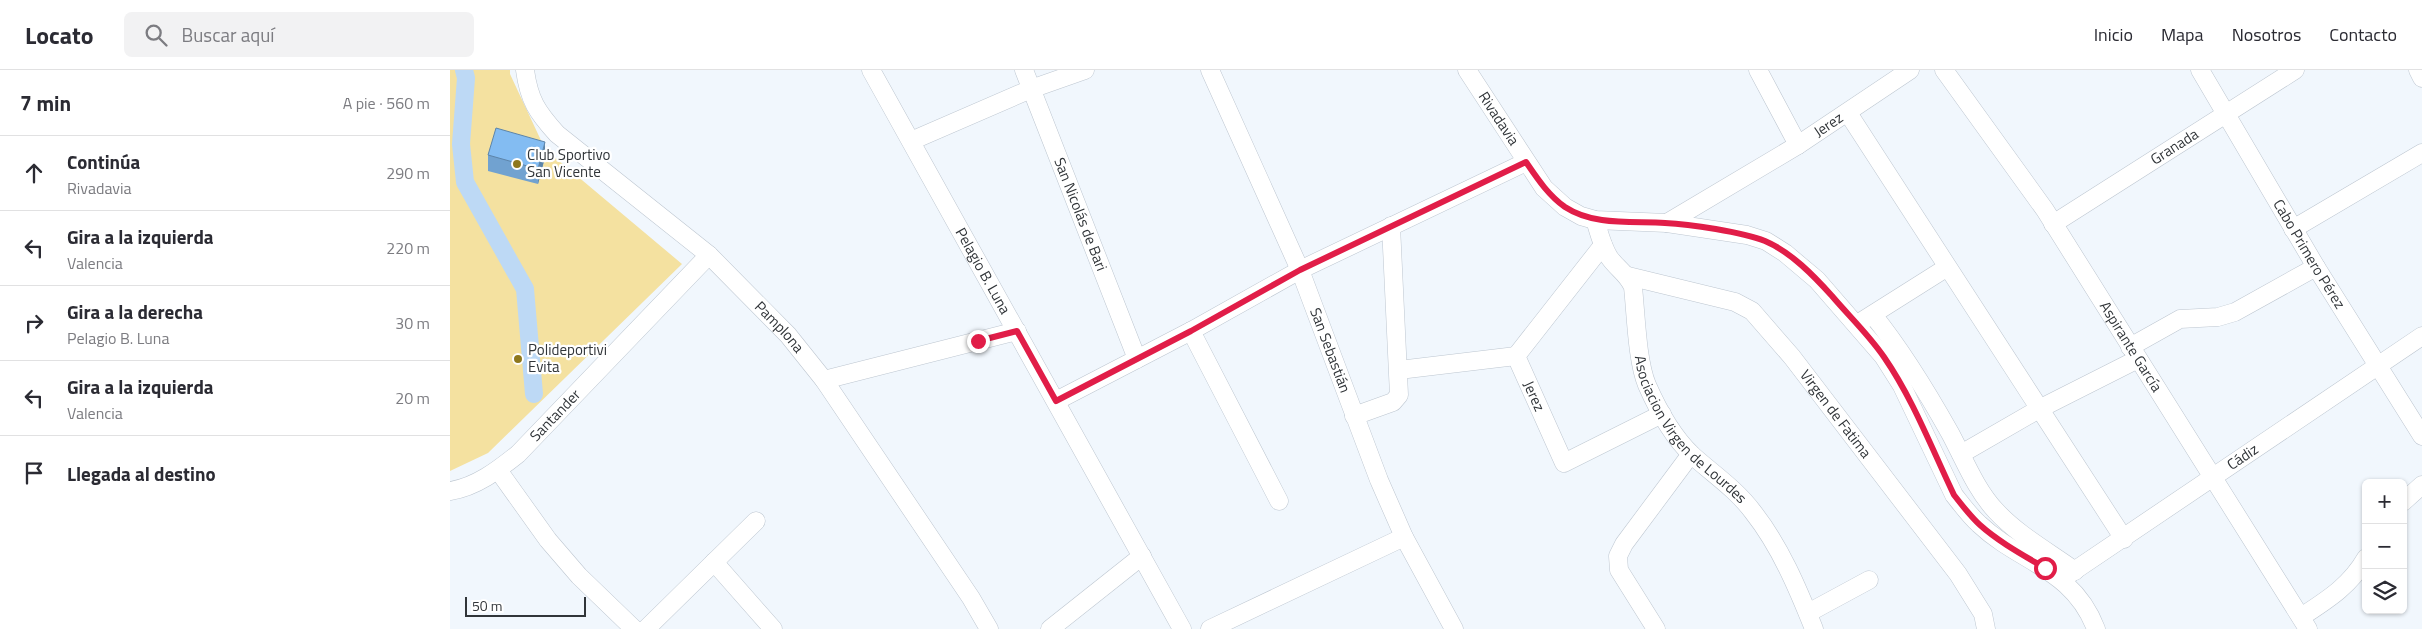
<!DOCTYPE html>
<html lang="es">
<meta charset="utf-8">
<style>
:root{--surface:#fff;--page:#f2f2f3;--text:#2b2b33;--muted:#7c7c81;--line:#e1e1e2}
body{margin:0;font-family:"Titillium Web",sans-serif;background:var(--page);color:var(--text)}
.controls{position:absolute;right:15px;bottom:15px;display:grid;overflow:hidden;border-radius:8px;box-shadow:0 1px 4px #0004}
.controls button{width:45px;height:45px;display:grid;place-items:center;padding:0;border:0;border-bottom:1px solid var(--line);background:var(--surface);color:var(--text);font:25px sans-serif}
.scale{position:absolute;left:15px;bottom:12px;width:121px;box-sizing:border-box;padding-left:5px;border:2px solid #313539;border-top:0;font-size:14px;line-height:18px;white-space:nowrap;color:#313539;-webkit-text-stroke:4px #fff;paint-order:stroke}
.stop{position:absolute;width:15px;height:15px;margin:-11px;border:4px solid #e11d48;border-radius:50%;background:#fff}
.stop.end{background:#e11d48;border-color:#fff;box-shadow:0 1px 5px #0008}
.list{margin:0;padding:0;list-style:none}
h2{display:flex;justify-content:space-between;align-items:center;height:65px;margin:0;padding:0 20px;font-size:21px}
h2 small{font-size:16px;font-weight:400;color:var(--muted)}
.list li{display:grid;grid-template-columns:32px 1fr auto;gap:15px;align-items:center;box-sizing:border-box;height:75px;padding:0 20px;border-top:1px solid var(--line)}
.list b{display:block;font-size:19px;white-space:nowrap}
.list p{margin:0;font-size:16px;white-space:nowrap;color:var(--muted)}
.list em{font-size:16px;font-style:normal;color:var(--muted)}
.icon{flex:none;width:28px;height:28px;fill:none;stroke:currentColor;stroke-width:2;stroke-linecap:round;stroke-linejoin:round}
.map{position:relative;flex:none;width:1972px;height:559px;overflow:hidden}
header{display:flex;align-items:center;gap:30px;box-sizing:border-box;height:70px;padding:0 25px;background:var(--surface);border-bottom:1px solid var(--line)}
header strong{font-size:24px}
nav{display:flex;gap:28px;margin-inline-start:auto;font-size:18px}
.search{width:350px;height:45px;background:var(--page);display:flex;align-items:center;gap:12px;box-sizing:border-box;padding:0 18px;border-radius:8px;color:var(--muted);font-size:19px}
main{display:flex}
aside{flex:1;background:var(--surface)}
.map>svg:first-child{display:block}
.green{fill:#f4e1a0}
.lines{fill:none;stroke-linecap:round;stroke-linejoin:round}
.canal{stroke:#bdd9f5;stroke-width:18}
.minor-casing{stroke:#bdc6d0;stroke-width:19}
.minor{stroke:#fff;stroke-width:18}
.wall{fill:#71a2d0}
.shaded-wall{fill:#5c84a9}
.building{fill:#83bcf2;stroke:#5c84a9}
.route{stroke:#e11d48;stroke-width:6}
.poi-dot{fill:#8e781d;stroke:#fff;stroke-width:2}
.labels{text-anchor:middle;stroke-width:4.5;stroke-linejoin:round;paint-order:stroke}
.street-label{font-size:15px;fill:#313539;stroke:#fff}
.poi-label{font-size:15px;fill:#313539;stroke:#fff;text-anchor:start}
</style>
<header>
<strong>Locato</strong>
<div class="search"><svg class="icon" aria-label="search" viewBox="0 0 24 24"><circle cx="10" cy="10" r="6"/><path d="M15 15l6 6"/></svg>Buscar aquí</div>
<nav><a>Inicio</a><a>Mapa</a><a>Nosotros</a><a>Contacto</a></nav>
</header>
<main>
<aside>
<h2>7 min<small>A pie · 560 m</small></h2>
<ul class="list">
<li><svg class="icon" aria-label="ahead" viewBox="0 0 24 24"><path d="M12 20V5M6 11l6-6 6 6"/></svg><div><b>Continúa</b><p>Rivadavia</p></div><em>290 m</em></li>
<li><svg class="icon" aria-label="left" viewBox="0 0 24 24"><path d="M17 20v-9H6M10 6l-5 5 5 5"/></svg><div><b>Gira a la izquierda</b><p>Valencia</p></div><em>220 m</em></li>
<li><svg class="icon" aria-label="right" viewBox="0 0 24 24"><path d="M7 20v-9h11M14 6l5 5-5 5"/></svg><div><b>Gira a la derecha</b><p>Pelagio B. Luna</p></div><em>30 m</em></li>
<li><svg class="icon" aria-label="left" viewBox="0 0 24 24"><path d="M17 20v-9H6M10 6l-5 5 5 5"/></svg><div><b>Gira a la izquierda</b><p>Valencia</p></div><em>20 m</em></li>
<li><svg class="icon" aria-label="arrive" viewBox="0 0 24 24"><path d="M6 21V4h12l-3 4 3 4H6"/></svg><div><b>Llegada al destino</b></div></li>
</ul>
</aside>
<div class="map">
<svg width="1972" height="559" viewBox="0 0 1972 559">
<rect width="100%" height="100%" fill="#f1f7fd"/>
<polygon class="green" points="0,0 60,0 60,4 95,79 232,194 38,383 0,401"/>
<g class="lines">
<polyline class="canal" points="14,0 16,8 11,74 15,112 75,219 84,324"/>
<g class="minor-casing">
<g id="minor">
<path id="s1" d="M75 0C79 30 87 42 107 64L259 185 338 265 374 310 521 528 539 559"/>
<path id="s2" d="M421 0 732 559"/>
<path id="s3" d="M574 0 687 289"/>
<path id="s4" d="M760 0 850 200 929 410 954 467 1004 559"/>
<path id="s5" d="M1017 0 1094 118 1115 137 1131 146 1145 150 1217 153 1297 165 1316 171 1335 183 1367 210 1433 286 1452 316 1504 425C1512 435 1520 446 1529 454 1570 493 1623 498 1646 559"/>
<polyline points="1308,0 1348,75"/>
<path id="s6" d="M1494 0 1595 140 1858 559"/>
<path id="s7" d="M1750 0 1866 197 1972 366"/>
<polyline points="1968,0 1972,8"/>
<polyline points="1398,43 1674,469"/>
<polyline points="461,71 581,19 635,0"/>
<path id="s8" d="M1145 150C1149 162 1152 176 1159 187 1167 199 1177 203 1183 217 1186 245 1187 291 1197 315 1208 340 1222 366 1242 385 1263 404 1286 419 1303 442 1330 476 1348 519 1364 559"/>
<path id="s9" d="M1217 153 1348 75 1460 0"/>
<path id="s10" d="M1603 154 1845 0"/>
<polyline points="1843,159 1972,83"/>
<path id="s11" d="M1153 175 1066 286 1114 393 1212 344"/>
<path id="s12" d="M1178 206 1285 232 1302 241 1342 287 1508 504 1533 544 1536 559"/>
<path d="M1423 245C1452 281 1477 322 1500 363 1514 389 1526 420 1546 441 1568 465 1599 482 1625 501"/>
<polyline points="1412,251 1496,198"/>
<polyline points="741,261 829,431"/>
<polyline points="1680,277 1730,249 1768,247 1785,242 1866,197"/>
<polyline points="949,300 1066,286"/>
<polyline points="374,310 567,261"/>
<polyline points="606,331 741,261 850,200 1076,92"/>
<polyline points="904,346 943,332 949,325 941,156"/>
<polyline points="1511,384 1589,339 1688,289"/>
<polyline points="48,400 98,470 129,506 184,559"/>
<path id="s13" d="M0 421C26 417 48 400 68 384L259 185"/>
<polyline points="1953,432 1972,415"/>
<polyline points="264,492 323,559"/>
<path id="s14" d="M1612 509 1972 266"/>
<polyline points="1358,543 1419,510"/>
<path d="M1851 547C1877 530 1900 516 1916 488"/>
<polyline points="196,559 306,451"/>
<polyline points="600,559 692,486"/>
<polyline points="760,559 954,467"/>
<polyline points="1206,559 1169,500 1168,486 1174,474 1241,384"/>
</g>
</g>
<use href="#minor" class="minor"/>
</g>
<polygon class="wall" points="38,85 95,87 88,114 38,101"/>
<polygon class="shaded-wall" points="95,72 95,87 88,114 88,99"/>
<polygon class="building" points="46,58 95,72 88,99 38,85"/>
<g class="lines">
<path class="route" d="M528 271 567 261 606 331 741 261 850 200 1076 92C1087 108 1098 125 1115 137 1144 156 1182 151 1215 153 1240 154 1292 162 1315 171 1341 182 1364 206 1382 226 1399 246 1419 265 1434 287 1463 329 1482 379 1504 425 1512 435 1520 446 1530 455 1549 472 1573 485 1595 498"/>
</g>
<g class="poi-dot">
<circle cx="67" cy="94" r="5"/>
<circle cx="68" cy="289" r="5"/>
</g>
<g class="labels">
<g class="street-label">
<text dy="5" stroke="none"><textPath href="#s5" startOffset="58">Rivadavia</textPath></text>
<text dy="5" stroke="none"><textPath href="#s9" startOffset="189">Jerez</textPath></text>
<text dy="5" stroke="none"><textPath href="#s10" startOffset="144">Granada</textPath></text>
<text dy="5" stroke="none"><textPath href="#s3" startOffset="155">San Nicolás de Bari</textPath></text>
<text dy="5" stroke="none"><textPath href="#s7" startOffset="214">Cabo Primero Pérez</textPath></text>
<text dy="5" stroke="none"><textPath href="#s2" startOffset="230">Pelagio B. Luna</textPath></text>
<text dy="5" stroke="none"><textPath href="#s1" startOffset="368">Pamplona</textPath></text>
<text dy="5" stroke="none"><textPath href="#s6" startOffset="334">Aspirante García</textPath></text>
<text dy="5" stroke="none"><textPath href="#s4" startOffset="305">San Sebastián</textPath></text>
<text dy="5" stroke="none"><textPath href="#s11" startOffset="185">Jerez</textPath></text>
<text dy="5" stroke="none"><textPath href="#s13" startOffset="132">Santander</textPath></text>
<text dy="5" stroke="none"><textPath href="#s12" startOffset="262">Virgen de Fatima</textPath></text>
<text dy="5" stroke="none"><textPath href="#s8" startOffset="239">Asociacion Virgen de Lourdes</textPath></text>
<text dy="5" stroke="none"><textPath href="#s14" startOffset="218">Cádiz</textPath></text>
</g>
<g class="poi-label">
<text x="77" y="90">Club Sportivo<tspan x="77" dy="17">San Vicente</tspan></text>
<text x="78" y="285">Polideportivi<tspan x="78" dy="17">Evita</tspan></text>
</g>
</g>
</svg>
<div class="controls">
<button>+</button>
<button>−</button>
<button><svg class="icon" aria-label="layers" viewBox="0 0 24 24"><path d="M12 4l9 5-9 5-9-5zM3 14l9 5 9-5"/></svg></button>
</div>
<div class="scale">50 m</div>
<div class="stop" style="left:1595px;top:498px"></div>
<div class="stop end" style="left:528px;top:271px"></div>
</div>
</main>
